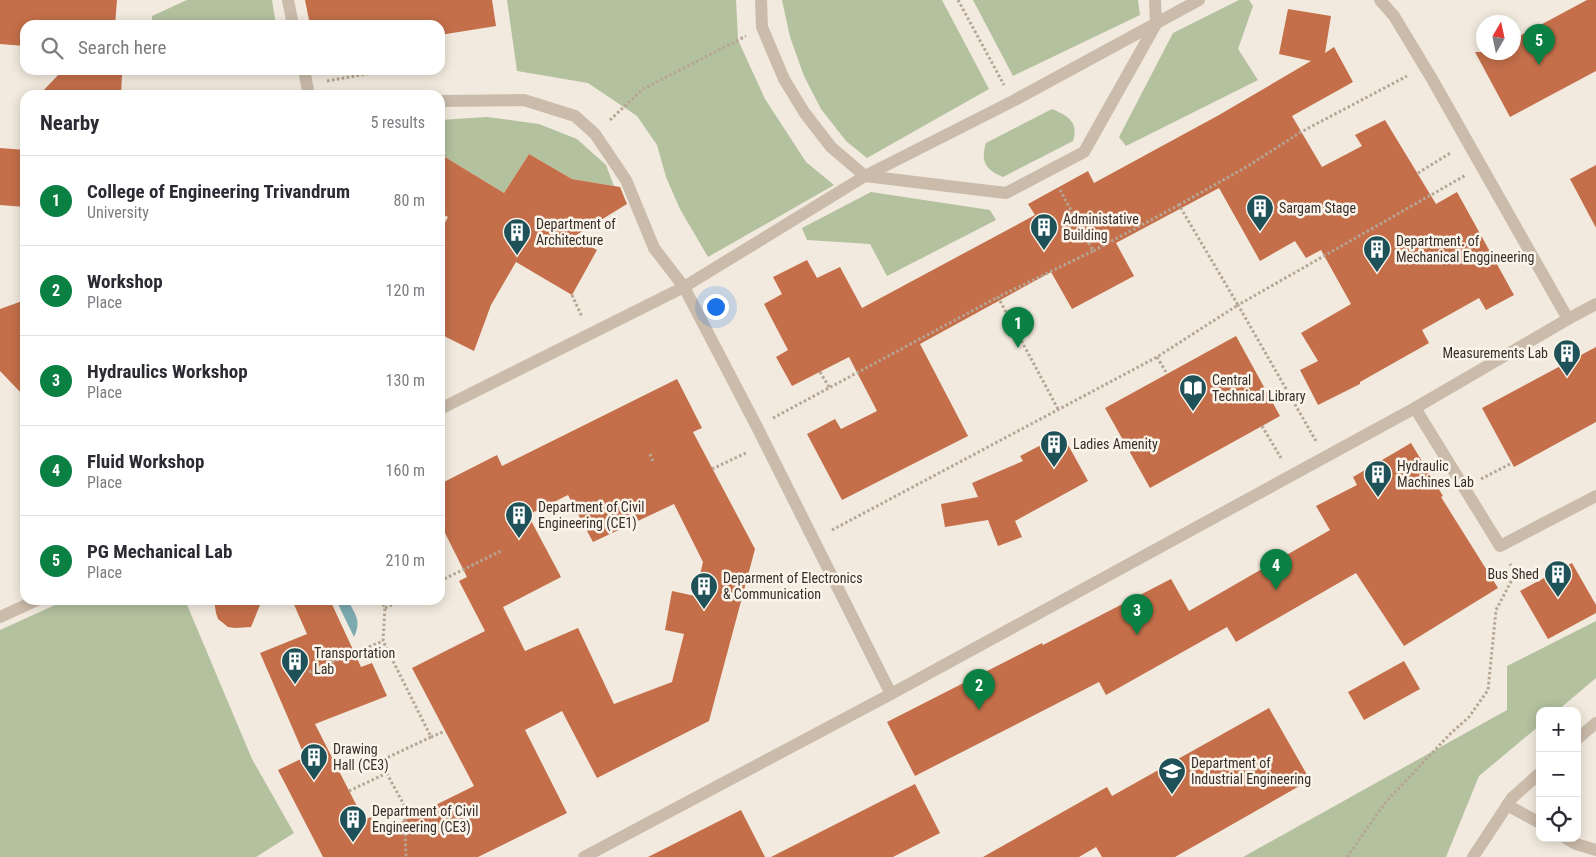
<!DOCTYPE html>
<meta charset="utf-8">
<style>
:root{--surface:#fff;--page:#f7f7f7;--text:#2b2b33;--muted:#7c7c81;--line:#e1e1e2;--accent:#0b8043}
body{margin:0;font-family:"Roboto Condensed",sans-serif;background:var(--page);color:var(--text)}
.controls{position:absolute;right:15px;bottom:15px;display:grid;overflow:hidden;border-radius:10px;box-shadow:0 2px 12px #0003}
.controls button{width:45px;height:45px;display:grid;place-items:center;padding:0;border:0;border-bottom:1px solid var(--line);background:var(--surface);color:var(--text);font:25px sans-serif}
.compass{position:absolute;left:1476px;top:15px;width:45px;height:45px;border-radius:50%;background:var(--surface);box-shadow:0 2px 12px #0003;rotate:9deg}
.you{position:absolute;left:715px;top:306px;width:18px;height:18px;margin:-12px;border:4px solid #fff;border-radius:50%;background:#1a73e8;box-shadow:0 0 0 8px #1a73e833}
.badge{display:grid;place-items:center;width:32px;height:32px;border-radius:50%;background:var(--accent);color:#fff;font-size:16px;font-weight:700}
.pin{position:absolute;translate:-50% -41px;filter:drop-shadow(0 1px 2px #0008)}
.pin::after{content:'';position:absolute;top:26px;width:18px;height:15px;background:inherit;clip-path:polygon(0 0,100% 0,50% 100%)}
.list{margin:0;padding:0;list-style:none}
h2{display:flex;justify-content:space-between;align-items:center;height:65px;margin:0;padding:0 20px;font-size:21px}
h2 small{font-size:16px;font-weight:400;color:var(--muted)}
.list li{display:grid;grid-template-columns:32px 1fr auto;gap:15px;align-items:center;box-sizing:border-box;height:90px;padding:0 20px;border-top:1px solid var(--line)}
.list b{display:block;font-size:19px;white-space:nowrap}
.list p{margin:0;font-size:16px;white-space:nowrap;color:var(--muted)}
.list em{font-size:16px;font-style:normal;color:var(--muted)}
.icon{flex:none;width:28px;height:28px;fill:none;stroke:currentColor;stroke-width:2;stroke-linecap:round;stroke-linejoin:round}
.map{position:relative;flex:none;width:1596px;height:857px;overflow:hidden}
.search{position:absolute;background:var(--surface);box-shadow:0 2px 12px #0003;left:20px;top:20px;width:425px;height:55px;display:flex;align-items:center;gap:12px;box-sizing:border-box;padding:0 18px;border-radius:15px;color:var(--muted);font-size:19px}
.panel{position:absolute;background:var(--surface);box-shadow:0 2px 12px #0003;left:20px;top:90px;width:425px;height:515px;border-radius:15px}
.map>svg:first-child{display:block}
.green{fill:#b3c19e}
.water{fill:#7daaaf}
.building{fill:#c46f4a;fill-rule:evenodd}
.lines{fill:none;stroke-linecap:round;stroke-linejoin:round}
.path{stroke:#b6a594;stroke-width:3;stroke-dasharray:2.5 2.5;stroke-linecap:butt}
.minor{stroke:#cabbaa;stroke-width:12}
.labels{text-anchor:middle;stroke-width:5;stroke-linejoin:round;paint-order:stroke}
.poi-label{font-size:14px;fill:#382f29;stroke:#faf4ea;text-anchor:start}
</style>
<div class="map">
<svg width="1596" height="857" viewBox="0 0 1596 857">
<rect width="100%" height="100%" fill="#f2eade"/>
<g class="green">
<polygon points="187,0 272,0 276,25 152,25 152,16"/>
<polygon points="507,0 736,0 738,40 765,99 806,162 834,185 708,257 680,209 666,177 657,145 637,116 588,83 517,71"/>
<polygon points="782,0 942,0 989,89 867,158 846,141 821,109 804,76 790,37"/>
<polygon points="973,0 1138,0 1140,15 1013,76"/>
<polygon points="1239,0 1249,0 1253,6 1238,49 1258,80 1126,146 1119,137 1173,33"/>
<path d="M1052 109C1068 116 1079 122 1073 141L1003 177C986 170 980 162 986 143Z"/>
<polygon points="487,117 539,124 577,139 606,165 614,186 572,179 529,154 504,193 440,154 440,120"/>
<polygon points="871,192 990,210 996,220 887,276 870,244 807,240 802,228"/>
<polygon points="66,600 185,600 252,759 294,833 256,857 0,857 0,630"/>
<polygon points="1596,621 1596,678 1557,711 1540,711 1540,725 1479,776 1446,857 1243,857 1507,710 1507,666"/>
</g>
<path class="water" d="M336 600H348C355 615 362 620 354 637Z"/>
<g class="building">
<polygon points="0,0 117,0 115,25 25,25 25,46 0,44"/>
<polygon points="305,0 492,0 496,26 440,35 440,25 310,25"/>
<polygon points="1587,0 1596,0 1596,71 1510,117 1475,52 1514,52 1514,39"/>
<polygon points="1288,9 1331,16 1325,53 1334,47 1353,82 1292,116 1322,167 1362,146 1355,135 1385,120 1436,204 1457,192 1514,295 1486,310 1479,298 1422,330 1429,343 1360,382 1360,384 1318,405 1300,370 1318,361 1301,333 1351,304 1321,250 1306,258 1295,241 1260,261 1219,188 1116,243 1134,276 1072,309 1051,272 920,344 968,436 842,500 807,434 835,419 841,429 877,411 849,357 792,386 776,357 788,350 764,304 782,294 773,277 807,260 817,278 840,267 862,308 1035,215 1028,204 1088,171 1094,183 1219,115 1311,61 1279,54"/>
<polygon points="63,70 113,70 113,74 122,75 121,95 39,95"/>
<polygon points="0,148 25,150 25,207 0,205"/>
<polygon points="440,154 504,193 529,154 572,179 620,187 627,204 573,237 597,250 572,295 516,262 491,305 474,351 440,334 440,232 448,217 440,213"/>
<polygon points="1596,165 1596,228 1570,179"/>
<polygon points="25,300 25,397 0,371 0,309"/>
<polygon points="1236,336 1280,416 1150,488 1105,408"/>
<polygon points="1596,347 1596,422 1514,467 1482,408"/>
<path d="M677 379 702 428 693 432 755 549 709 721 597 778 562 711 525 730 567 813 478 857H323L278 770 305 757 260 653 307 634 292 600H330L361 667 372 663 387 696 315 724 364 820 371 817 379 833 474 786 412 668 485 631 459 581 467 577 440 523V484L497 455 502 466ZM568 495 593 542 674 504 703 562 695 596 672 591 665 630 684 634 672 682 614 704 578 628 525 651 503 607 561 577 528 515Z"/>
<polygon points="1062,434 1088,481 1015,521 1022,537 998,546 988,520 945,527 941,504 978,497 972,483 1023,461 1020,456"/>
<polygon points="1411,443 1443,496 1441,497 1498,588 1404,646 1356,573 1236,642 1227,627 1106,695 1099,682 915,776 887,722 1042,643 1043,645 1171,579 1189,611 1330,530 1316,506 1357,485 1353,477"/>
<polygon points="1572,563 1596,605 1596,613 1548,639 1520,591"/>
<polygon points="214,600 262,600 251,627 235,628 228,627 218,619 216,613"/>
<polygon points="1404,661 1420,689 1364,720 1348,692"/>
<polygon points="1269,708 1310,780 1175,857 1102,857 1096,847 1079,857 983,857 1107,787 1112,796"/>
<polygon points="915,784 940,833 893,857 771,857"/>
<polygon points="741,810 765,857 648,857"/>
</g>
<g class="lines">
<g class="path">
<polyline points="958,0 1004,85"/>
<polyline points="327,81 389,70"/>
<polyline points="610,120 643,89 746,36"/>
<polyline points="1418,173 1452,152"/>
<polyline points="1179,205 1248,166 1301,132 1407,76"/>
<polyline points="572,295 582,317"/>
<polyline points="1157,357 1167,374"/>
<polyline points="820,372 829,387"/>
<polyline points="1058,409 998,297 1093,251"/>
<polyline points="773,418 998,297"/>
<polyline points="1262,426 1281,458"/>
<polyline points="1316,441 1238,305 1466,175"/>
<polyline points="650,454 653,461"/>
<polyline points="712,469 748,452"/>
<polyline points="1481,479 1512,463"/>
<polyline points="832,530 1157,357 1238,305 1179,205 1093,251 1059,188"/>
<polyline points="440,581 503,550"/>
<polyline points="380,600 385,608 383,641 431,737 380,761 404,805 406,857"/>
<polyline points="385,608 402,600"/>
<polyline points="309,672 383,641"/>
<polyline points="431,737 445,731"/>
<polyline points="349,791 387,773"/>
<polyline points="342,817 348,828"/>
<polyline points="1347,857 1385,803 1450,734 1469,717 1488,690 1496,610 1515,574 1510,564"/>
</g>
<g class="minor">
<polyline points="288,0 293,25"/>
<polyline points="761,0 762,27 784,79 804,112 831,147 865,176 1006,193 1084,152 1156,24 1155,0"/>
<polyline points="304,70 309,95"/>
<polyline points="440,101 524,100 575,116 595,134 626,180 654,248 684,287 757,427 891,694"/>
<polyline points="1568,319 1596,304"/>
<polyline points="1415,408 1500,546 1596,496"/>
<polyline points="440,409 684,287 865,176 1013,101 1199,0"/>
<polyline points="0,617 37,600"/>
<polyline points="1577,739 1596,723"/>
<polyline points="1507,805 1540,823"/>
<polyline points="1566,838 1576,844 1596,850"/>
<polyline points="584,857 891,694 1415,408 1568,319 1432,79 1394,16 1380,0"/>
<polyline points="1473,857 1512,798 1540,773"/>
</g>
</g>
<defs>
<g id="building-pin" transform="scale(1.4375)"><path d="M0 17L-7.5 6A9.5 9.5 0 1 1 7.5 6Z" fill="#1f5159" stroke="#faf4ea"/><path d="M-4-6H4V6H1V3H-1V6H-4ZM-2.5-4.3h1.7v1.8h-1.7ZM.8-4.3h1.7v1.8H.8ZM-2.5-1h1.7V.8h-1.7ZM.8-1h1.7V.8H.8Z" fill="#fff"/></g>
<g id="library-pin" transform="scale(1.4375)"><path d="M0 17L-7.5 6A9.5 9.5 0 1 1 7.5 6Z" fill="#1f5159" stroke="#faf4ea"/><path d="M-6-4Q-3-5.5-.7-3.5V5Q-3 3-6 4ZM6-4Q3-5.5 .7-3.5V5Q3 3 6 4Z" fill="#fff"/></g>
<g id="university-pin" transform="scale(1.4375)"><path d="M0 17L-7.5 6A9.5 9.5 0 1 1 7.5 6Z" fill="#1f5159" stroke="#faf4ea"/><path d="M0-5L7-2L0 1L-7-2ZM-4 1L0 2.5L4 1V4Q0 6-4 4Z" fill="#fff"/></g>
</defs>
<g fill-rule="evenodd">
<use href="#building-pin" x="1260" y="208"/>
<use href="#building-pin" x="1044" y="227"/>
<use href="#building-pin" x="517" y="232"/>
<use href="#building-pin" x="1377" y="249"/>
<use href="#building-pin" x="1567" y="353"/>
<use href="#library-pin" x="1193" y="388"/>
<use href="#building-pin" x="1054" y="444"/>
<use href="#building-pin" x="1378" y="474"/>
<use href="#building-pin" x="519" y="515"/>
<use href="#building-pin" x="1558" y="574"/>
<use href="#building-pin" x="704" y="586"/>
<use href="#building-pin" x="295" y="661"/>
<use href="#building-pin" x="314" y="757"/>
<use href="#university-pin" x="1172" y="771"/>
<use href="#building-pin" x="353" y="819"/>
</g>
<g class="labels">
<g class="poi-label">
<text x="1279" y="213">Sargam Stage</text>
<text x="1063" y="224">Administative<tspan x="1063" dy="16">Building</tspan></text>
<text x="536" y="229">Department of<tspan x="536" dy="16">Architecture</tspan></text>
<text x="1396" y="246">Department. of<tspan x="1396" dy="16">Mechanical Enggineering</tspan></text>
<text x="1548" y="358" text-anchor="end">Measurements Lab</text>
<text x="1212" y="385">Central<tspan x="1212" dy="16">Technical Library</tspan></text>
<text x="1073" y="449">Ladies Amenity</text>
<text x="1397" y="471">Hydraulic<tspan x="1397" dy="16">Machines Lab</tspan></text>
<text x="538" y="512">Department of Civil<tspan x="538" dy="16">Engineering (CE1)</tspan></text>
<text x="1539" y="579" text-anchor="end">Bus Shed</text>
<text x="723" y="583">Deparment of Electronics<tspan x="723" dy="16">&amp; Communication</tspan></text>
<text x="314" y="658">Transportation<tspan x="314" dy="16">Lab</tspan></text>
<text x="333" y="754">Drawing<tspan x="333" dy="16">Hall (CE3)</tspan></text>
<text x="1191" y="768">Department of<tspan x="1191" dy="16">Industrial Engineering</tspan></text>
<text x="372" y="816">Department of Civil<tspan x="372" dy="16">Engineering (CE3)</tspan></text>
</g>
</g>
</svg>
<div class="controls">
<button>+</button>
<button>−</button>
<button><svg class="icon" aria-label="locate" viewBox="0 0 24 24"><circle cx="12" cy="12" r="6"/><path d="M12 2v4M12 18v4M2 12h4M18 12h4"/></svg></button>
</div>
<svg class="compass" viewBox="-18 -18 36 36"><path d="M0-13l5 13h-10z" fill="#e53935"/><path d="M0 13l5-13h-10z" fill="#7c7c81"/></svg>
<div class="you"></div>
<div class="pin badge" style="left:1018px;top:348px">1</div>
<div class="pin badge" style="left:979px;top:710px">2</div>
<div class="pin badge" style="left:1137px;top:635px">3</div>
<div class="pin badge" style="left:1276px;top:590px">4</div>
<div class="pin badge" style="left:1539px;top:65px">5</div>
<div class="search"><svg class="icon" aria-label="search" viewBox="0 0 24 24"><circle cx="10" cy="10" r="6"/><path d="M15 15l6 6"/></svg>Search here</div>
<section class="panel">
<h2>Nearby<small>5 results</small></h2>
<ul class="list">
<li><span class="badge">1</span><div><b>College of Engineering Trivandrum</b><p>University</p></div><em>80 m</em></li>
<li><span class="badge">2</span><div><b>Workshop</b><p>Place</p></div><em>120 m</em></li>
<li><span class="badge">3</span><div><b>Hydraulics Workshop</b><p>Place</p></div><em>130 m</em></li>
<li><span class="badge">4</span><div><b>Fluid Workshop</b><p>Place</p></div><em>160 m</em></li>
<li><span class="badge">5</span><div><b>PG Mechanical Lab</b><p>Place</p></div><em>210 m</em></li>
</ul>
</section>
</div>
